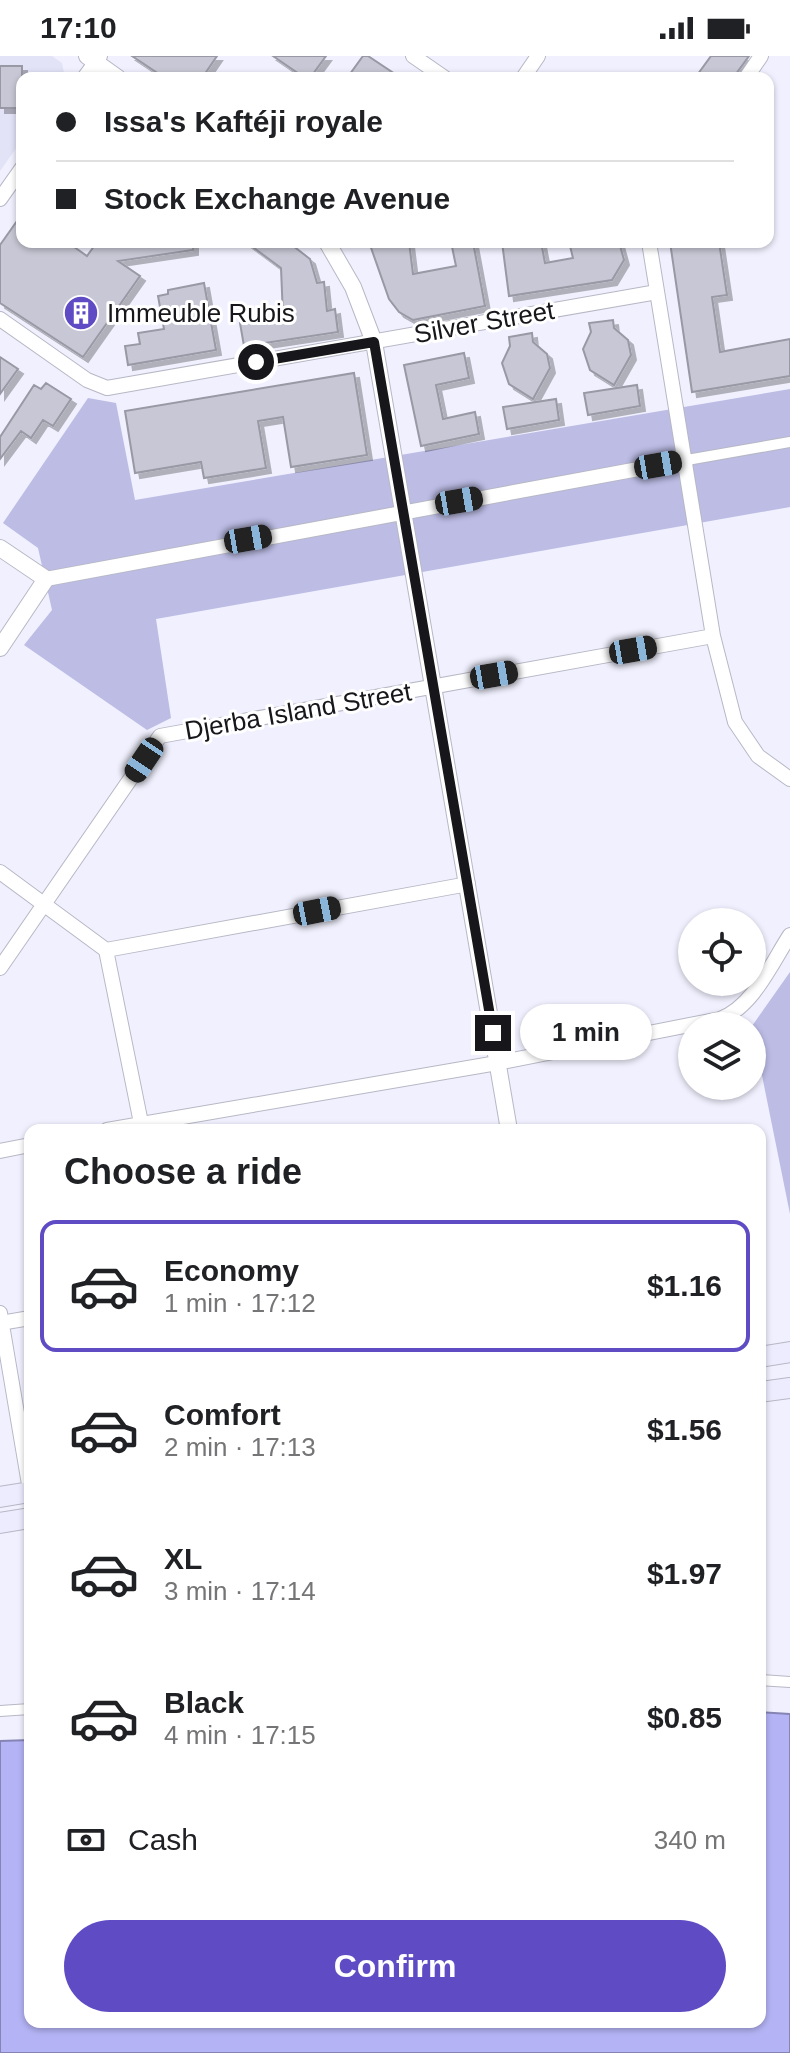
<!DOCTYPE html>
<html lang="en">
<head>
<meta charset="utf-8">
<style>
	:root { --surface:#fff; --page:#f2f2f2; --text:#202124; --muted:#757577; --line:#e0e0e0; --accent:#5f4cc4 }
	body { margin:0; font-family:Helvetica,sans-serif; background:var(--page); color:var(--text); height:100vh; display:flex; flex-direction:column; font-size:30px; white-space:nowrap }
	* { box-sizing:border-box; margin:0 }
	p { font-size:26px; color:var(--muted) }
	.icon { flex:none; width:44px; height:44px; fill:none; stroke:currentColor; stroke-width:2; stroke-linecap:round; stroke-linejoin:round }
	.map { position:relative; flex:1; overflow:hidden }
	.details { position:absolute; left:24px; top:1068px; width:742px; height:904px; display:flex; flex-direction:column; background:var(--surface); border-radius:16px; box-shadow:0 2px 6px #0004 }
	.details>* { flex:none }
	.top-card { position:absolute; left:16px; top:16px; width:758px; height:176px; border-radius:16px; box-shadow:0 2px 6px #0004; display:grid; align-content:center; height:176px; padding:0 40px; background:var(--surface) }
	.fabs { position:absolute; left:678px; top:852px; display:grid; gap:16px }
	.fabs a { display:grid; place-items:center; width:88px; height:88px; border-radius:50%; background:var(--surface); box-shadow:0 2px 6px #0004; font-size:40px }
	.end { position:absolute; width:36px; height:36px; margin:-18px; border:10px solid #16161b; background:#fff; box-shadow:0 0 0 4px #fff }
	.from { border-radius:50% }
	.bubble { position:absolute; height:56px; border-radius:28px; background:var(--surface); box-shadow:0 2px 6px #0004; font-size:26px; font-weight:700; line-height:56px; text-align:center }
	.car { position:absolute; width:24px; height:48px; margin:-24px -12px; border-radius:10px; box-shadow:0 0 6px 2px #0007; background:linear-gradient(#222 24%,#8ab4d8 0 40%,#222 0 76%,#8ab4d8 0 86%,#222 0) }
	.top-card b { display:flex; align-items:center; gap:28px; height:76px; font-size:30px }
	.top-card b+b { border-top:2px solid var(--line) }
	.top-card i { width:20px; height:20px; background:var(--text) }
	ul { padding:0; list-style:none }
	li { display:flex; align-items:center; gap:24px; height:132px; margin:0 16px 12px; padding:0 24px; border:4px solid transparent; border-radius:16px }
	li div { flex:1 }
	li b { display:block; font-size:30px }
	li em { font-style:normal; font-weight:700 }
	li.active { border-color:var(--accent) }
	li>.icon { width:72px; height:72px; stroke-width:1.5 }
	h2 { padding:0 40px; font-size:36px; line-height:96px }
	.pay { display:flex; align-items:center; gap:20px; height:88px; padding:0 40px; font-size:30px }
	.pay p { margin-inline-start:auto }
	.action { display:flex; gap:16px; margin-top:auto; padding:16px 40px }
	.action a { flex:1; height:92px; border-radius:48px; background:var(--accent); color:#fff; font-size:32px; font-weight:700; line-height:92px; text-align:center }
	.status { display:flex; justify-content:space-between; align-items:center; height:56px; padding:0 40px; background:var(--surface); direction:ltr }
	.status svg { height:22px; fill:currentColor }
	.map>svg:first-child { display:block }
	.built { fill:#e3e3f8 }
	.green { fill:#bcbce5 }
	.water { fill:#b4b3f5; stroke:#8584b4; stroke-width:2 }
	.building { fill:#c7c7d5; stroke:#9999a5; stroke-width:2; filter:url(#shadow) }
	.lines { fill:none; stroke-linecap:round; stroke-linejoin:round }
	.pedestrian-casing { stroke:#b7b8c5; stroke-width:12 }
	.minor-casing { stroke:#b7b8c5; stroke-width:16 }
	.tertiary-casing { stroke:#b7b8c5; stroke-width:18 }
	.secondary-casing { stroke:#b7b8c5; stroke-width:22 }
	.pedestrian { stroke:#fff; stroke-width:10 }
	.minor { stroke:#fff; stroke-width:14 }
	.tertiary { stroke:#fff; stroke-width:16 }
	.secondary { stroke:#edecfe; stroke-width:20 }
	.route { stroke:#16161b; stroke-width:10 }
	.labels { text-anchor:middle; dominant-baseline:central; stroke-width:6; stroke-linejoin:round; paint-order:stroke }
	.poi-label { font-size:26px; fill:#16161b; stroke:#fff; text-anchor:start }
	.street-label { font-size:26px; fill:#16161b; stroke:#fff }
</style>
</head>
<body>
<div class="status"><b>17:10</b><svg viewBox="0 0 49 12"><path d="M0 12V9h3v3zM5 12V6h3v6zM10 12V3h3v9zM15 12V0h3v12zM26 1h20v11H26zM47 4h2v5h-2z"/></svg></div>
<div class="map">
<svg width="790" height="1997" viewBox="0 0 790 1997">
	<defs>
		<filter id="shadow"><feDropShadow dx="5" dy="5" stdDeviation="0" flood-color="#0004"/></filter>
	</defs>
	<rect width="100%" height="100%" fill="#f0f0fe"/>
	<path class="built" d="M0 0H52L62 7 65 22H22V84L0 115Z"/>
	<path class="green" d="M790 333V451L156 563 171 662 147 674 24 589 52 554 38 492 3 467 88 342 116 347 135 444Z
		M790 916V1158L752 970Z"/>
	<path class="water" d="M760 1656 790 1658V1997H0V1685L30 1684V1966H760Z"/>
	<path class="building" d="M132 0H217L202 22H165Z
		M273 0H326L310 22H305Z
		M363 0H368L401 22H347Z
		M711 0H749L733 22H695Z
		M0 10H22V52H0Z
		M22 158V186H67L87 200 97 186H193V194L118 205 140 220 83 301 0 247V189Z
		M246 186H288L310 203 317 227 324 226 327 255 335 253 338 276 244 290 240 267 283 261 281 212Z
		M369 186H409L413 218 456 210 451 186H473L485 250 413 264 399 256 389 243Z
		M502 186H541L545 207 573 202 569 186H619L624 204 612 224 509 240Z
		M670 186H719L727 239 712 241 720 296 790 283V320L692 336Z
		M204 227 216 294 128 309 125 290 140 288 138 277 164 273 158 240 168 238V234Z
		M613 264 614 272 628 284 631 299 614 329 590 314 583 293 591 276 589 267Z
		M532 277 533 286 547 298 550 312 533 343 509 328 502 307 510 290 509 281Z
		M464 297 469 322 436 329 443 363 475 356 479 378 421 390 404 309Z
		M0 301 18 313 0 338Z
		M354 317 367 399 291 411 283 361 258 365 266 412 204 422 201 406 135 417 125 355Z
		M46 327 71 343 53 370 43 364 31 382 21 375 0 403V381L34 329 41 333Z
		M637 329 640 350 588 359 584 337Z
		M556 343 559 364 507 373 503 351Z"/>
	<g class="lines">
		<g class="pedestrian-casing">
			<path id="pedestrian" d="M687 404 790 386
				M760 1624 790 1626
				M0 1655 30 1653"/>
		</g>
		<g class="minor-casing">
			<path id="minor" d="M413 0 445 22
				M84 22 100 0
				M523 22 538 0
				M746 22 761 0
				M0 143 22 112
				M649 186 713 580 735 666 758 700 790 723
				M0 263 87 324 107 332 657 236
				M46 523 687 404
				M0 816 106 894 141 1067
				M106 894 468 828
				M0 912 160 680 713 580
				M107 1074 497 1007 720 963C753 951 771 908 790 879
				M0 1095 30 1089
				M0 1257 30 1434
				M0 1267 30 1262"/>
		</g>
		<g class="tertiary-casing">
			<path id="tertiary" d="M87 0 118 22
				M327 186 353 231 374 286 509 1074
				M0 492 46 523 0 592"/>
		</g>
		<g class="secondary-casing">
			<path id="secondary" d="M760 1301 790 1296
				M760 1336 790 1332
				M0 1441 30 1436
				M0 1467 30 1462"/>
		</g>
		<use href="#pedestrian" class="pedestrian"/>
		<use href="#minor" class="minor"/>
		<use href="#tertiary" class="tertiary"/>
		<use href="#secondary" class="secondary"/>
	</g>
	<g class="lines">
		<path class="route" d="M256 306 374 286 493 977"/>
	</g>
	<defs>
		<g id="building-disc" transform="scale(1.8)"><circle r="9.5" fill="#5f4cc4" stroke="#fff"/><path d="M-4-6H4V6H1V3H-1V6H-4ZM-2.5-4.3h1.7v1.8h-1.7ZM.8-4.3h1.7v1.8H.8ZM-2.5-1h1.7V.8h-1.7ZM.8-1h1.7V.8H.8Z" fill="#fff"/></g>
	</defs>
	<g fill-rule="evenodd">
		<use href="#building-disc" x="81" y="257"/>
	</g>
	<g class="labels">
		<g class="poi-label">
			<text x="107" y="257">Immeuble Rubis</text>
		</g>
		<g class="street-label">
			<text transform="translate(484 266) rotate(-10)">Silver Street</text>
			<text transform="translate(298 655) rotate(-10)">Djerba Island Street</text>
		</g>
	</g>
</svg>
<div class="fabs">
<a><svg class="icon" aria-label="locate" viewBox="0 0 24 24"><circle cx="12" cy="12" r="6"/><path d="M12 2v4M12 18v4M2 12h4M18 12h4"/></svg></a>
<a><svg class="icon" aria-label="layers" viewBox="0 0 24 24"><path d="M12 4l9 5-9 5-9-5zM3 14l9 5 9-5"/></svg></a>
</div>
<i class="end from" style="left:256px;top:306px"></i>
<i class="end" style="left:493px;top:977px"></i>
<div class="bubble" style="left:520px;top:948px;width:132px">1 min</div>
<i class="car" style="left:658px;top:409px;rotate:80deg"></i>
<i class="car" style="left:459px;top:445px;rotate:80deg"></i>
<i class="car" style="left:248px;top:483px;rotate:80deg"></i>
<i class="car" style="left:633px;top:594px;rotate:80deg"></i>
<i class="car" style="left:494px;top:619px;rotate:80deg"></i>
<i class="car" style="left:144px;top:704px;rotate:214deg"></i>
<i class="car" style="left:317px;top:855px;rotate:79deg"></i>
<div class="top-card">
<b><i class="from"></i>Issa's Kaftéji royale</b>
<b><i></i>Stock Exchange Avenue</b>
</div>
<section class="details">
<h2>Choose a ride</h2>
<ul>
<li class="active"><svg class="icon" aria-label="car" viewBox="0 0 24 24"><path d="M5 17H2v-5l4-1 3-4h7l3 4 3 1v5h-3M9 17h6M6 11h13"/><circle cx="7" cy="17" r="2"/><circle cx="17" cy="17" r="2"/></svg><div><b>Economy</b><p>1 min · 17:12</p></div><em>$1.16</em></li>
<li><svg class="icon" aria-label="car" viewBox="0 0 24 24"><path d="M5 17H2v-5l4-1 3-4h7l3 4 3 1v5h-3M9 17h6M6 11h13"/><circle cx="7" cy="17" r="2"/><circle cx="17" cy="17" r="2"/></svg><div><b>Comfort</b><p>2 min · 17:13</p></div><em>$1.56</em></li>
<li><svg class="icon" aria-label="car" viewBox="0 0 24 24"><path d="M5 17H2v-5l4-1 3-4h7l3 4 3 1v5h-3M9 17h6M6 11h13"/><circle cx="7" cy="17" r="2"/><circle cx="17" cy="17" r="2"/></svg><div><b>XL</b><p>3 min · 17:14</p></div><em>$1.97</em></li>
<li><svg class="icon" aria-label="car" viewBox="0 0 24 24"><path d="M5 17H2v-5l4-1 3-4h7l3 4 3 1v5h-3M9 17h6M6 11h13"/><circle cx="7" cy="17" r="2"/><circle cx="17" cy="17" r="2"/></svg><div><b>Black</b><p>4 min · 17:15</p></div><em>$0.85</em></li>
</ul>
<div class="pay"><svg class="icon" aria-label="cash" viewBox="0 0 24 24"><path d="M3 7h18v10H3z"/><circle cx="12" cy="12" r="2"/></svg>Cash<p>340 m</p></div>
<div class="action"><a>Confirm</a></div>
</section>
</div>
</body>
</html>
